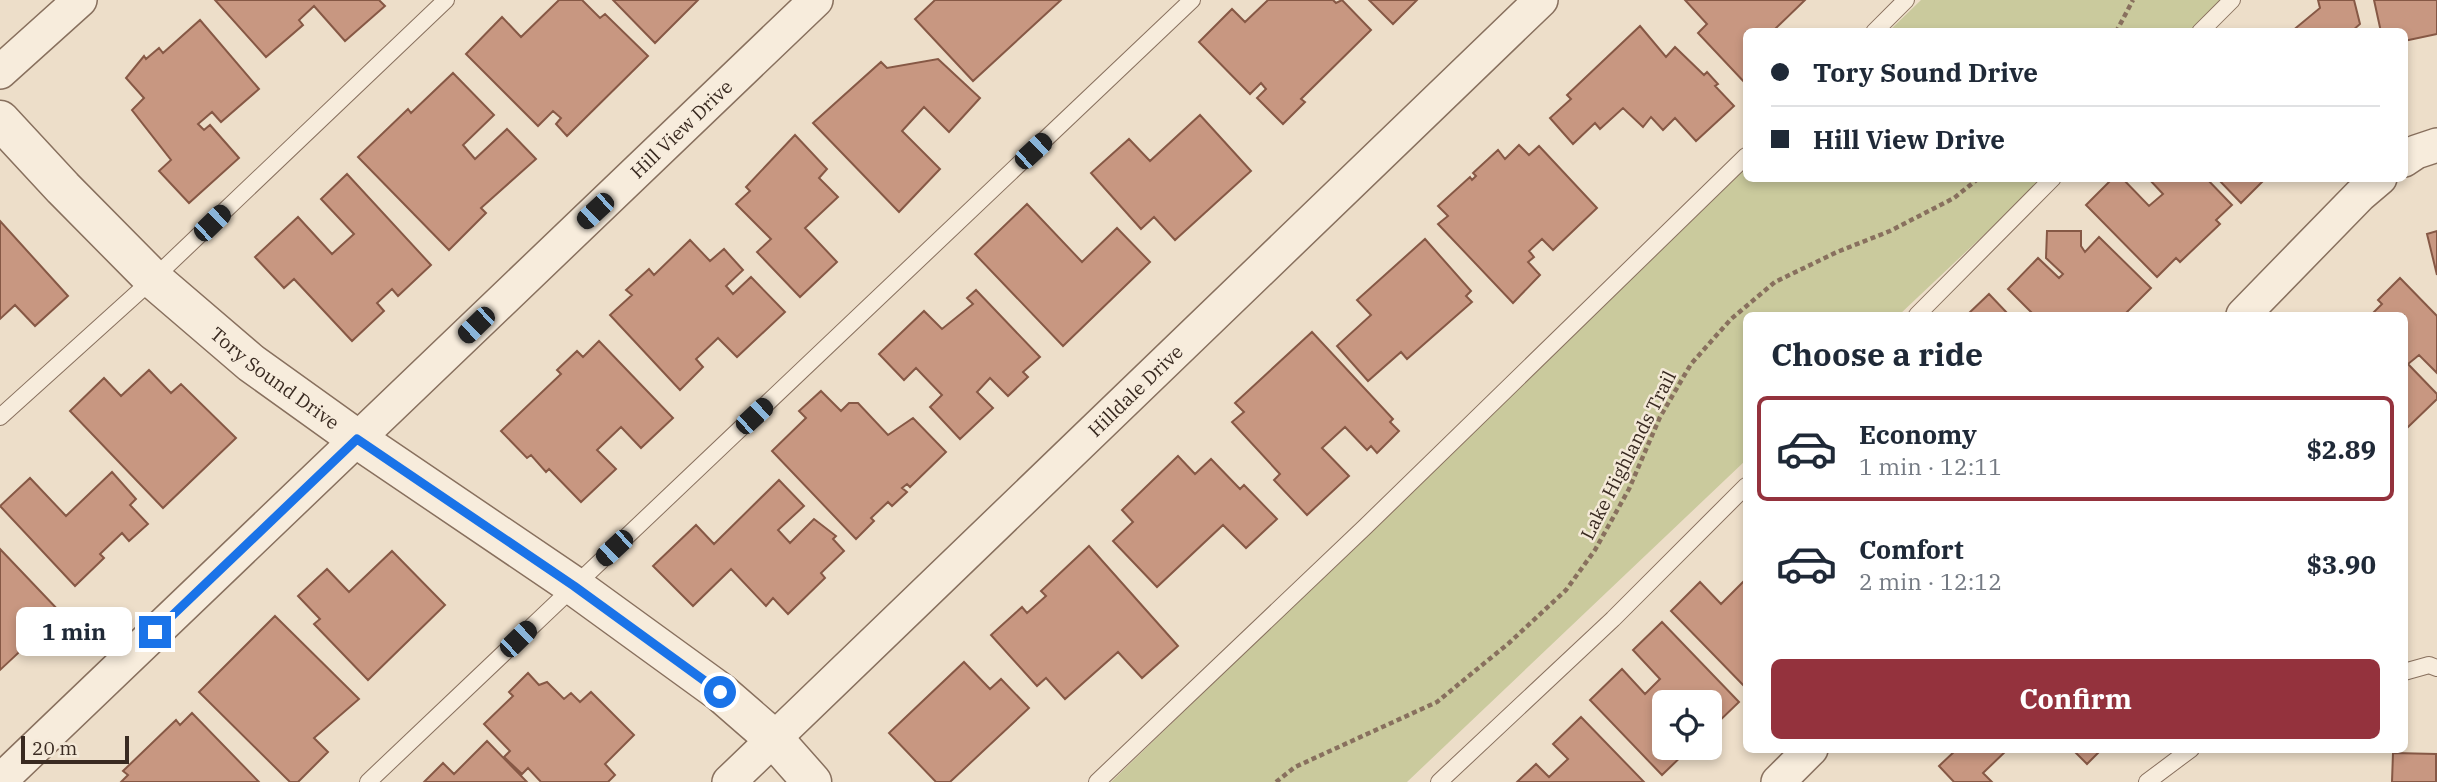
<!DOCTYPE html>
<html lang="en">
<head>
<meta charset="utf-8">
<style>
	:root { --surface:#fff; --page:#f6f6f7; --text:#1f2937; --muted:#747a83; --line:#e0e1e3; --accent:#94323d }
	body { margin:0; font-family:"IBM Plex Serif",serif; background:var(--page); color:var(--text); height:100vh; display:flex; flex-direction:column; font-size:26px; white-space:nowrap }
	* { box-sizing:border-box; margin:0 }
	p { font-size:23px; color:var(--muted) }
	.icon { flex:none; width:38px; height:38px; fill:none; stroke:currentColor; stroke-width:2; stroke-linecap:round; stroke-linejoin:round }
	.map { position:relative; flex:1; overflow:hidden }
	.sheet { position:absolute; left:1743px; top:312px; width:665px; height:441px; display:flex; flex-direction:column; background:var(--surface); border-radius:10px; box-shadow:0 4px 10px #0003 }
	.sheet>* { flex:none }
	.hud { position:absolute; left:1743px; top:28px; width:665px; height:154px; border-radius:10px; box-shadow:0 4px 10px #0003; display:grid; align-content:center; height:154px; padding:0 28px; background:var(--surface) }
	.buttons { position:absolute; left:1652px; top:690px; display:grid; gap:14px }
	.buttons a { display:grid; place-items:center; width:70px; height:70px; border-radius:10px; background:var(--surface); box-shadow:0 4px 10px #0003; font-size:35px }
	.scale { position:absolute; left:21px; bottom:18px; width:108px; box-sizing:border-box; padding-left:7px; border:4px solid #392a21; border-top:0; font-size:19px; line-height:24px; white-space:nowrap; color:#392a21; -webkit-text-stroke:5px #f4e9d8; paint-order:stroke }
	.end { position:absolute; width:32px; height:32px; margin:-16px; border:9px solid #1a73e8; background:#fff; box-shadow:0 0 0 4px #fff }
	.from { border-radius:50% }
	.bubble { position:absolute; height:49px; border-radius:10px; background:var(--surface); box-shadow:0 4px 10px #0003; font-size:23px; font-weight:800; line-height:49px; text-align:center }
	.car { position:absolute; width:21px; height:42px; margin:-21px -10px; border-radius:9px; box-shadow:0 0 5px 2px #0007; background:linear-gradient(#222 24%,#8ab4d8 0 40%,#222 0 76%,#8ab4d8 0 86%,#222 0) }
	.hud b { display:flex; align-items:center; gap:24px; height:66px; font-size:26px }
	.hud b+b { border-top:2px solid var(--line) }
	.hud i { width:18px; height:18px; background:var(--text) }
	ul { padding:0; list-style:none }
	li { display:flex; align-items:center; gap:21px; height:105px; margin:0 14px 10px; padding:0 14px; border:4px solid transparent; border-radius:10px }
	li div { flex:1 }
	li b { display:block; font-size:26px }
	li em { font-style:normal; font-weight:800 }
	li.selected { border-color:var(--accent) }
	li>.icon { width:63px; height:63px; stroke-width:1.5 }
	h2 { padding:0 28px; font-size:32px; line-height:84px }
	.action { display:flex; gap:14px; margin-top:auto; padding:14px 28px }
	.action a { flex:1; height:80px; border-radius:10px; background:var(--accent); color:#fff; font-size:28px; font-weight:800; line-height:80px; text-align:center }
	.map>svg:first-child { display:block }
	.green { fill:#caca9d }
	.building { fill:#c89781; stroke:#865845; stroke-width:2 }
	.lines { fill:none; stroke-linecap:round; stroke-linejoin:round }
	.service-casing { stroke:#88705e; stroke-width:18 }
	.minor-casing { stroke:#88705e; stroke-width:36 }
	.tertiary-casing { stroke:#88705e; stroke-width:41 }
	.path { stroke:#88705e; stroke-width:4.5; stroke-dasharray:5 3.5; stroke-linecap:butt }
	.service { stroke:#f7ecdc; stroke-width:16 }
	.minor { stroke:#f7ecdc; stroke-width:33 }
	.tertiary { stroke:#f7ecdc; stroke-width:38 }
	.route { stroke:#1a73e8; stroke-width:9 }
	.labels { text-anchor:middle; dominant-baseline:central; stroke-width:5; stroke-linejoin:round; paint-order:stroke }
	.street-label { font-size:19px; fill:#392a21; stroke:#f4e9d8 }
</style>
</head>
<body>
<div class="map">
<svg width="2437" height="782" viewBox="0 0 2437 782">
	<rect width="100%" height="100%" fill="#eddec9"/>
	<path class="green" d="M1921 0H2232L2198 31 1888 32Z
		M1746 168V178L2043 179 1899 315H1746V460L1407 782H1111Z"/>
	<path class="building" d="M215 0H379L385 6 345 41 314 6 299 20 303 25 266 57Z
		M559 0H582L600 18 605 14 648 56 567 136 556 124 561 118 553 111 538 126 466 54 502 17 521 37Z
		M613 0H698L655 43Z
		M935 0H1061L973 81 915 19Z
		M1268 0H1333L1336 3 1342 0 1371 30 1301 99 1305 102 1283 124 1257 98 1266 89 1261 83 1250 94 1199 42 1232 9 1245 22Z
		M1369 0H1417L1393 24Z
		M1685 0H1805L1775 29 1778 32H1746V84L1698 33 1707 24Z
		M2318 0H2354L2360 24 2351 32H2291L2320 8Z
		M2374 0H2437V34L2404 41V32H2381Z
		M200 20 259 89 221 122 212 112 198 124 204 130 210 125 239 158 189 203 159 171 171 160 132 110 144 98 126 78 144 56 146 59 159 48 163 53Z
		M1640 26 1666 57 1675 47 1704 75 1707 72 1718 84 1715 86 1734 106 1696 141 1675 118 1663 130 1651 117 1643 127 1623 108 1600 129 1595 123 1573 144 1550 118 1571 99 1567 95Z
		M938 59 980 98 949 132 924 107 902 131 940 169 899 212 813 123 881 62 887 68Z
		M453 73 494 115 463 145 475 159 507 129 536 159 481 208 486 213 449 250 358 157 408 109 411 113Z
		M1200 115 1251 171 1175 240 1154 217 1141 229 1091 173 1129 139 1150 161Z
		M795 135 827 169 819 178 838 197 805 228 837 262 800 297 757 252 771 239 736 204 750 191 746 187Z
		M1519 145 1529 155 1539 146 1597 208 1553 250 1542 239 1529 251 1534 257 1528 262 1540 275 1513 303 1438 224 1448 216 1438 206 1470 177 1472 180 1476 176 1473 173 1498 150 1505 159Z
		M347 174 431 265 398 296 392 289 377 303 384 311 352 341 294 279 284 288 255 257 298 217 332 254 354 234 321 199Z
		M2113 178H2122L2149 206 2163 194 2148 178H2206L2232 205 2216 220 2220 224 2180 262 2176 258 2157 277 2086 205Z
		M2217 178H2266L2241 203Z
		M1027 204 1082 262 1117 228 1150 262 1063 346 975 254Z
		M0 221 68 296 35 326 15 305 0 319Z
		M2047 231H2081V246L2085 252 2099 237 2151 288 2124 315H2034L2008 289 2038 258 2059 278 2063 274 2046 258Z
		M2437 231V275L2427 234Z
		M1425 239 1471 291 1466 296 1472 302 1407 359 1401 352 1368 381 1337 346 1371 315 1357 300Z
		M690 240 710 261 724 249 743 270 726 286 733 294 751 277 785 312 737 357 718 338 696 359 703 367 680 390 610 315 632 295 626 290 649 269 654 275Z
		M2400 278 2437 316V373L2419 355 2408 364 2437 394V399L2404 431V315H2371L2382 304 2378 300Z
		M976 290 1040 357 1023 372 1028 377 1008 396 990 378 977 392 993 408 960 439 930 407 942 395 916 368 904 380 879 354 924 311 942 329 973 304 967 298Z
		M1989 294 2009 315H1967Z
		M1312 332 1393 419 1390 422 1399 431 1377 453 1371 446 1367 450 1345 427 1322 448 1349 476 1307 515 1274 480 1280 474 1232 422 1244 412 1235 403Z
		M599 341 673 418 641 448 621 427 597 450 616 469 581 502 549 469 546 472 531 455 527 458 501 431 561 374 557 370 577 351 583 357Z
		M149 370 171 393 181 384 236 438 163 508 70 411 104 378 121 396Z
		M821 391 841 411 849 403H858L888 435 913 418 946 452 910 487 907 484 902 488 907 492 892 506 888 502 871 518 874 521 856 539 772 451 806 418 799 411Z
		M1178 456 1195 474 1211 459 1240 489 1244 485 1277 519 1246 548 1223 525 1157 587 1113 541 1133 522 1122 510Z
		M112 472 136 499 130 505 148 524 129 541 122 533 100 554 104 558 75 586 0 506 30 478 66 516Z
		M779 480 804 506 778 530 790 543 814 519 836 536 833 539 844 551 821 573 825 578 788 614 773 598 766 606 731 569 693 606 653 566 696 525 714 544Z
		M1089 546 1178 646 1142 678 1118 652 1065 699 1046 678 1037 686 991 635 1022 607 1027 613 1046 596 1041 591Z
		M0 549 61 613 0 670Z
		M392 551 445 605 368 680 314 624 320 619 298 596 327 569 349 592Z
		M1746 579V688L1671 611 1700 582 1721 604Z
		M275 616 359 699 314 738 328 752 298 782H290L199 692Z
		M1662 622 1739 702 1710 730V702H1664V747H1691L1662 775 1590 700 1622 669 1645 694 1660 679 1633 650Z
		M964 662 990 689 1001 679 1029 708 950 782H936L889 733Z
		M528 673 539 685 547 682 564 699 571 693 580 702 591 692 634 735 605 764 615 775 608 782H541L528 768 522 774 504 757 510 751 484 724 513 696 509 692Z
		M192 713 259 782H121L128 775 123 771 176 720 180 725Z
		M1581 717 1644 782H1517L1536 764 1549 777 1568 759 1553 744Z
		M487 741 527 782H424L443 763 454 774Z
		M1957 749H2008L1983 773 1992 782H1954L1939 766Z
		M2072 749H2102L2087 764Z
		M2393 753 2436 754V782H2392Z"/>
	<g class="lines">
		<g class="service-casing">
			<path id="service" d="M1874 32 1906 0
				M2200 32 2232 0
				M1917 315 2053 178
				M0 417 153 279 446 0
				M2404 672 2429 665 2437 668
				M368 782 1192 0
				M1097 782 1366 526 1746 156
				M1439 782 1613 619 1746 486
				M2147 782 2191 749"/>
		</g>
		<g class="minor-casing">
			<g id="minor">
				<path d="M0 72 80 0"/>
				<path d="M2404 160 2416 152 2437 145"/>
				<path d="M2243 315 2360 195 2380 178"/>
				<path id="s1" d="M0 781 816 0"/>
				<path id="s2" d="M729 782 1541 0"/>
				<path d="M1778 782 1811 749"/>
			</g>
		</g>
		<g class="tertiary-casing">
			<g id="tertiary">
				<path id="s3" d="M0 120 63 188 153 279 251 363 357 439 574 586 720 692 774 739 812 782"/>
			</g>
		</g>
		<path class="path" d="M2116 32 2133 0
			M1276 782 1295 767 1437 702 1509 643 1566 590 1595 550 1629 489 1660 417 1691 364 1731 319 1775 282 1837 252 1890 231 1954 198 1979 178"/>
		<use href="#service" class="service"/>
		<use href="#minor" class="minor"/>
		<use href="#tertiary" class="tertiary"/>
	</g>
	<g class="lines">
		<path class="route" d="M155 632 357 439 574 586 720 692"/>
	</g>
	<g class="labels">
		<g class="street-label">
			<text stroke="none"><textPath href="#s1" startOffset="943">Hill View Drive</textPath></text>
			<text stroke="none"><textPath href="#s3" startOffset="378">Tory Sound Drive</textPath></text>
			<text stroke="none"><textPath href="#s2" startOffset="564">Hilldale Drive</textPath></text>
			<text transform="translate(1628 455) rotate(-63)">Lake Highlands Trail</text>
		</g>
	</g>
</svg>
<div class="buttons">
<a><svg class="icon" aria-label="locate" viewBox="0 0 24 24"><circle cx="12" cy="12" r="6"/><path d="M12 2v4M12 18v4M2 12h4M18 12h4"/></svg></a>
</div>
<div class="scale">20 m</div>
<i class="end from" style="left:720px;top:692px"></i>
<i class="end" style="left:155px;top:632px"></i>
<div class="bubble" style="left:16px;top:607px;width:116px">1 min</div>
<i class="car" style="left:1033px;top:151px;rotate:47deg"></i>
<i class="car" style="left:595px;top:211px;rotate:227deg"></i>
<i class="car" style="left:212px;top:223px;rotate:46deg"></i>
<i class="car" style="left:476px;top:325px;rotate:226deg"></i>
<i class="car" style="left:754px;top:416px;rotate:47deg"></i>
<i class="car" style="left:614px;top:548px;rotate:227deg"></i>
<i class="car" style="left:518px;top:639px;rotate:46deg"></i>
<div class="hud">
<b><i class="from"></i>Tory Sound Drive</b>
<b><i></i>Hill View Drive</b>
</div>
<section class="sheet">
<h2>Choose a ride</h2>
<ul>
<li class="selected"><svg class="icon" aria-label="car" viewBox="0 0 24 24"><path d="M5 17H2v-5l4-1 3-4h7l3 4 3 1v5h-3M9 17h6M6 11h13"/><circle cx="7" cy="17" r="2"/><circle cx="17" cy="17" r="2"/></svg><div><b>Economy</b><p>1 min · 12:11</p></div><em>$2.89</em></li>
<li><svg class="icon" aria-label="car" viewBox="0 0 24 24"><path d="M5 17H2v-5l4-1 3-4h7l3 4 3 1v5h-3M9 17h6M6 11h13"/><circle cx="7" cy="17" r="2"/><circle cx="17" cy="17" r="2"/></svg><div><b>Comfort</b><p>2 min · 12:12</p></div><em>$3.90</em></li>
</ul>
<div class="action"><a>Confirm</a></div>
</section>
</div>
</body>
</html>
